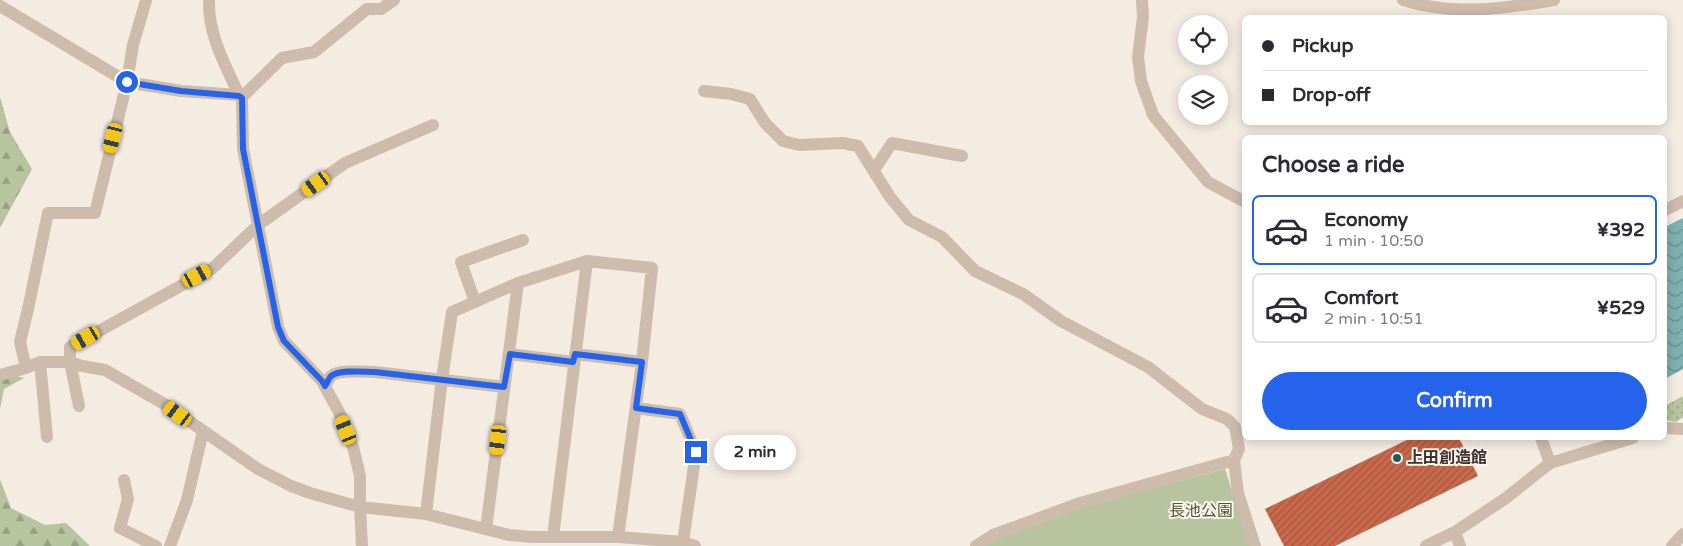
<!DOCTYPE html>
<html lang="en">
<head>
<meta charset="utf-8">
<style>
	:root { --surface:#fff; --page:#f2f2f3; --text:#2b2b33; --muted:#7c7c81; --line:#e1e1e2; --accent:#2563eb }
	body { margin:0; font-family:"Varela Round","Noto Sans JP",sans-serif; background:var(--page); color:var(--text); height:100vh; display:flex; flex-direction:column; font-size:19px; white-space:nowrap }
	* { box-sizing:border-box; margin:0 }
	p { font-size:16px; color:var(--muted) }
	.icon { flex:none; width:28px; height:28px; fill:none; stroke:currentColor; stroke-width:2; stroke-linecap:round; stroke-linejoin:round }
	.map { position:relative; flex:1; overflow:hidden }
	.side { position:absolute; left:1242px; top:135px; width:425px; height:305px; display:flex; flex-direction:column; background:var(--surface); border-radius:8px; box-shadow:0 2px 12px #0003 }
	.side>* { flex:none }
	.hud { position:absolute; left:1242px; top:15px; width:425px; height:110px; border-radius:8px; box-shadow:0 2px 12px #0003; display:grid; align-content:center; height:110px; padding:0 20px; background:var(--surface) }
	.tools { position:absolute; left:1178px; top:15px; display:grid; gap:10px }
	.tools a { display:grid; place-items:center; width:50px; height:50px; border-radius:50%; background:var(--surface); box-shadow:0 2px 12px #0003; font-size:25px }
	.end { position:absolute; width:22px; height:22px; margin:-11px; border:6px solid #2563eb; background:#fff; box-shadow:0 0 0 2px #fff }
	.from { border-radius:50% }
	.bubble { position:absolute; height:35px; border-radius:18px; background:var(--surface); box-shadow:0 2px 12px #0003; font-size:16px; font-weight:800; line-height:35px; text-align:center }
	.car { position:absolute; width:15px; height:30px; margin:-15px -8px; border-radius:6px; box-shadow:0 0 4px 1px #0007; background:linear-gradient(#f5c518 24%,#345 0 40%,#f5c518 0 76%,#345 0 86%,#f5c518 0) }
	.hud b { display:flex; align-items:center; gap:18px; height:48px; font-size:19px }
	.hud b+b { border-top:1px solid var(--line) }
	.hud i { width:12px; height:12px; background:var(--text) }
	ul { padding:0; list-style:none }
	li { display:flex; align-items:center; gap:15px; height:70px; margin:0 10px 8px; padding:0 10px; border:2px solid var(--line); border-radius:8px }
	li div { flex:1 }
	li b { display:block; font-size:19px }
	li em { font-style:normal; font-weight:800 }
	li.current { border-color:var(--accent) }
	li>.icon { width:45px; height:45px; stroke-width:1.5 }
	h2 { padding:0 20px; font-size:22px; line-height:60px }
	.action { display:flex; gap:10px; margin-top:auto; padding:10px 20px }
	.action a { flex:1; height:58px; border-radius:30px; background:var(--accent); color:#fff; font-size:20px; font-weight:800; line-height:58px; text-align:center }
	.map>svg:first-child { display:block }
	.grass { fill:url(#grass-dots) }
	.forest { fill:url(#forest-firs) }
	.park { fill:#b8c4a0 }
	.water { fill:url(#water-waves) }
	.building { fill:url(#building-hatch) }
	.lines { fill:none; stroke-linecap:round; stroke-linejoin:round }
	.minor { stroke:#cdbbac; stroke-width:12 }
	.route { stroke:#2563eb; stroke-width:6 }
	.poi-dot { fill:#1f5a5e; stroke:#fbf5ee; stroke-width:2 }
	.labels { text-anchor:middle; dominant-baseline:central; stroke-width:4; stroke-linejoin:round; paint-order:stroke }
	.poi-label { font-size:16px; font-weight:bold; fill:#3b302b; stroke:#fbf5ee; text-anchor:start }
	.park-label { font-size:16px; fill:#4a5a2e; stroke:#fbf5ee }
</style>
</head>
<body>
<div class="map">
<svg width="1683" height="546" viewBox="0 0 1683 546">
	<defs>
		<pattern id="grass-dots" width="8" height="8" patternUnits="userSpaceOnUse" patternTransform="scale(1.25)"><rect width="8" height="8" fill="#b8c4a0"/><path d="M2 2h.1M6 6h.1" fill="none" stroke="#97a083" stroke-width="1.8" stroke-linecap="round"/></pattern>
		<pattern id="forest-firs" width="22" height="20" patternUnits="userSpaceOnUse" patternTransform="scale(1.25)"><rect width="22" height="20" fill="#b8c4a0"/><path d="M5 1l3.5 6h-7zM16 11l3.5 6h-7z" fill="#97a083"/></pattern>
		<pattern id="water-waves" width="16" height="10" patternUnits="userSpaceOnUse" patternTransform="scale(1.25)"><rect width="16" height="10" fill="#7fb0b2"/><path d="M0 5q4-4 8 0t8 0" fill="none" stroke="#699091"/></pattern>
		<pattern id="building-hatch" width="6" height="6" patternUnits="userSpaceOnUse" patternTransform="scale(1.25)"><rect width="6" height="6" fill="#c8694b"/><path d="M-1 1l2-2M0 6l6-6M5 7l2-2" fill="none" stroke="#a4573f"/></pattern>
	</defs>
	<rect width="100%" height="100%" fill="#f4ebe1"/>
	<path class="grass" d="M1683 396V417L1676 422 1665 420V406Z"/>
	<path class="forest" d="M0 97 10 132 32 169 0 228Z
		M0 371 24 378 4 389 0 409Z
		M0 479 11 508 45 525 66 523 90 546H0Z"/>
	<path class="park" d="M1225 469 1250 546H983L995 538 1074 509Z"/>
	<path class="water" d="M1683 218V369L1665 379V227Z"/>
	<path class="building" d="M1411 438H1459L1478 476 1335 546H1284L1265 509Z"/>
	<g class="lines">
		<path class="minor" d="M209 0C208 35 225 64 239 95L242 97
			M1142 0 1143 17 1138 57 1141 81 1153 115 1208 182 1245 202
			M1403 0C1453 16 1503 9 1554 0
			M0 6 127 82 181 91 239 95
			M704 91 731 94 750 99 765 123 783 141 799 145 843 143 858 146 890 197 909 220 942 237 975 271 1023 294 1061 321 1148 367 1202 409 1227 419 1235 427 1239 449 1234 460 1238 493 1255 546
			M874 170 892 143 962 156
			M1665 210 1683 201
			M475 302 461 262 523 240
			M510 354 573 362
			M575 354 642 362
			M40 362 47 437
			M26 368 20 342 28 309 48 213H95L127 82 133 45 146 0
			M0 375 26 368 40 362H70L82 366 105 370 166 405 258 469 291 486 310 493 360 507 426 514 509 535 532 537H618L683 542 695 546
			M325 386C327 383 329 378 331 376 339 369 365 372 375 372L504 387
			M79 406 70 362V347L213 268 258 225 345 163 433 125
			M636 408 680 414 696 452 683 542
			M1665 428 1683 429
			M1541 438 1550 463
			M124 480 128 499 120 528 156 546
			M426 514 442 379 452 312 518 283 587 261 652 268 642 362 618 537
			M486 529 518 283
			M1455 532 1460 546
			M553 537 587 261
			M170 546 187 500 203 431
			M362 546 360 507V476L353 447 339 412 322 381 284 341 278 327 243 149 242 97 282 58 314 52 367 9H381L394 0
			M976 546 993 535 1080 503 1234 460
			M1426 546 1455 532 1506 498 1550 463 1633 438
			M1672 546 1683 534"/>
	</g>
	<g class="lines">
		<path class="route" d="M127 82 181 91 239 96 242 98 243 149 278 327 284 341 322 381 325 386C327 383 329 378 331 376 339 369 365 372 375 372L504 387 510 354 573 362 575 354 642 362 636 408 680 414 696 452"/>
	</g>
	<circle class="poi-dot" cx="1397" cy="458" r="5"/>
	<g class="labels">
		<g class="poi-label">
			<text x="1407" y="458">上田創造館</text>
		</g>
		<g class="park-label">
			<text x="1201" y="511">長池公園</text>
		</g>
	</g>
</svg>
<div class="tools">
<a><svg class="icon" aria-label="locate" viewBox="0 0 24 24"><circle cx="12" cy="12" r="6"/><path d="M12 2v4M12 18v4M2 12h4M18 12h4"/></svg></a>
<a><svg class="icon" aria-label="layers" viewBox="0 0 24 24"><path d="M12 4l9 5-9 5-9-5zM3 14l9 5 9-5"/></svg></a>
</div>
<i class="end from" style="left:127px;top:82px"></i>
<i class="end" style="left:696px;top:452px"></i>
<div class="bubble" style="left:714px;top:435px;width:82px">2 min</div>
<i class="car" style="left:113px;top:138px;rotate:194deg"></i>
<i class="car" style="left:316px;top:184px;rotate:235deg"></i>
<i class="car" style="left:197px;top:276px;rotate:62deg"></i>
<i class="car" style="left:86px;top:338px;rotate:240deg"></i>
<i class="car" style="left:178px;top:414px;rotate:306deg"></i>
<i class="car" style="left:346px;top:430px;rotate:338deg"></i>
<i class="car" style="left:498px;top:440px;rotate:187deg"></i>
<div class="hud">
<b><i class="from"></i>Pickup</b>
<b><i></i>Drop-off</b>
</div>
<section class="side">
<h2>Choose a ride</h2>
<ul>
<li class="current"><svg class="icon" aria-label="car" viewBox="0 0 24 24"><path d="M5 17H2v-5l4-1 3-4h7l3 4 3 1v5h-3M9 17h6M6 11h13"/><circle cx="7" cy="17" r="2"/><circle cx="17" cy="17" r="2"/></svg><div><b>Economy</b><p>1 min · 10:50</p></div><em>¥392</em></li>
<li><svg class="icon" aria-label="car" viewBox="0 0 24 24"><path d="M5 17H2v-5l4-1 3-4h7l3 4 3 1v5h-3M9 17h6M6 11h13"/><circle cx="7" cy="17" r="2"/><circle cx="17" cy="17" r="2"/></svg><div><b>Comfort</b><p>2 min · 10:51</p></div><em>¥529</em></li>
</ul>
<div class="action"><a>Confirm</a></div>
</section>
</div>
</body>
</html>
